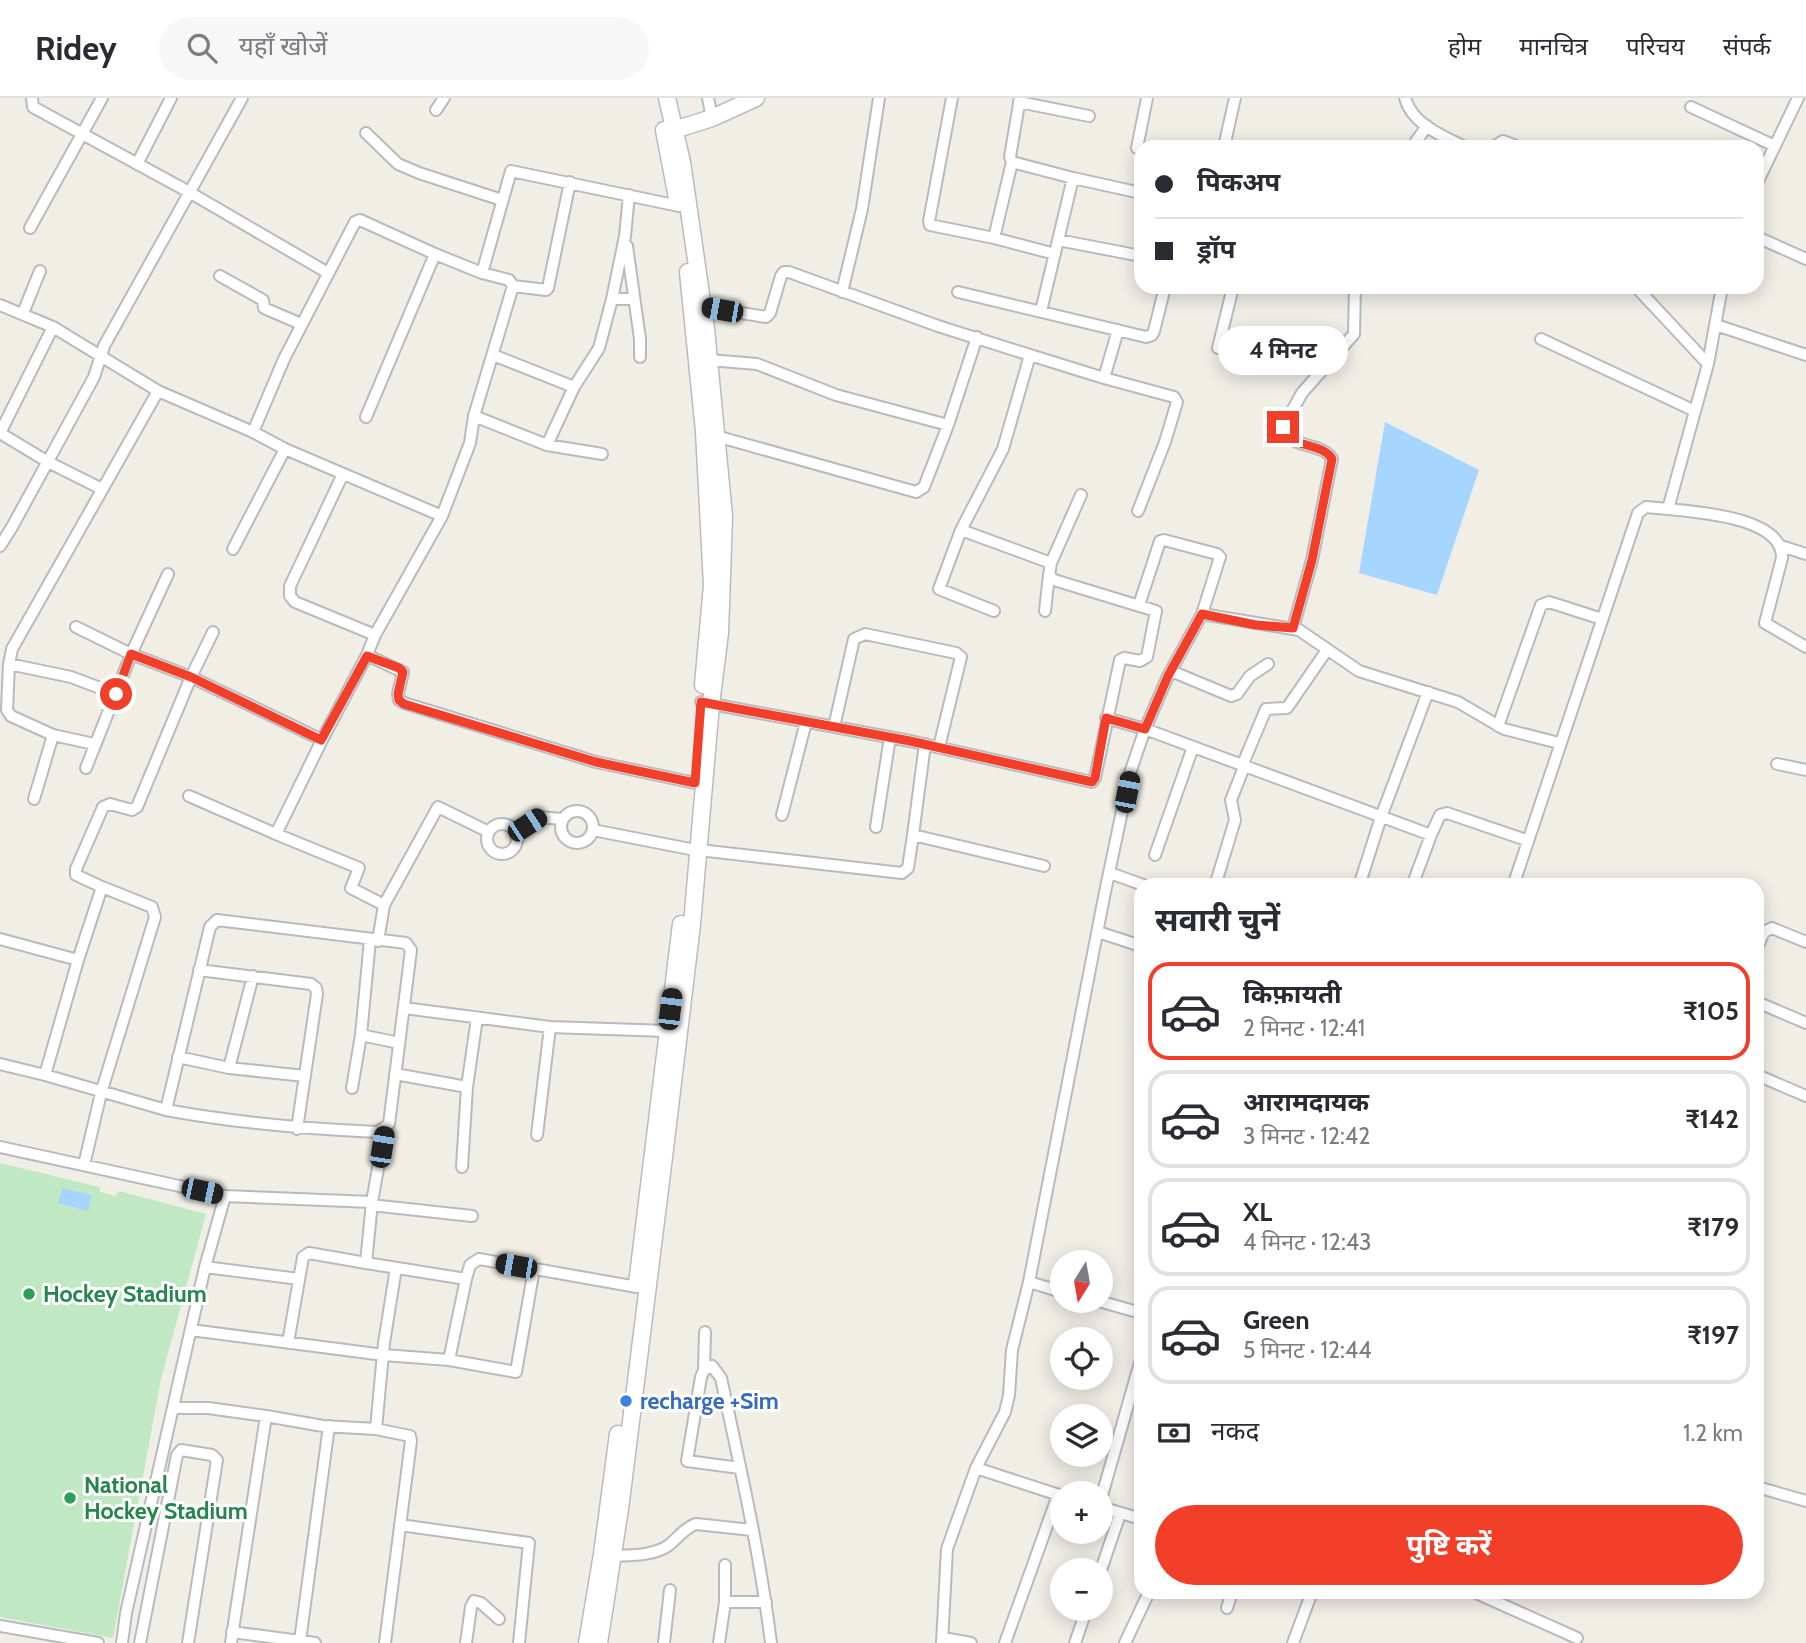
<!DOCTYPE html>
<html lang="hi">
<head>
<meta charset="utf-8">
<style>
	:root { --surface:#fff; --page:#f7f7f7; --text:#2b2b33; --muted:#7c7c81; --line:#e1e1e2; --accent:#f23f29 }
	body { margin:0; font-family:Cabin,"Noto Sans Devanagari",sans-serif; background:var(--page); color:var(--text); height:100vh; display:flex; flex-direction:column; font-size:26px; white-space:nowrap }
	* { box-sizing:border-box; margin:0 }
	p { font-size:23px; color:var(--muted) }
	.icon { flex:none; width:38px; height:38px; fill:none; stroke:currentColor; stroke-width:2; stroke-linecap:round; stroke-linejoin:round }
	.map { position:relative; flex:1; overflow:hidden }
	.panel { position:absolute; left:1134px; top:780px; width:630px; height:721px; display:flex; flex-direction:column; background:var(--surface); border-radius:21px; box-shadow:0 4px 18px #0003 }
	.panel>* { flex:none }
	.guide { position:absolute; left:1134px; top:42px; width:630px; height:154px; border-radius:21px; box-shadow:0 4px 18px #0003; display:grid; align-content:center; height:154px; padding:0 21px; background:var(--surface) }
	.needle { width:46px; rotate:191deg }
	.buttons { position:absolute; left:1050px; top:1152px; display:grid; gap:14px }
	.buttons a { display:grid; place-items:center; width:63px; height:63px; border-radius:50%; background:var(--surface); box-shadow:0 4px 18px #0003; font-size:35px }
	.end { position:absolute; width:32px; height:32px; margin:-16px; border:9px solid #f23f29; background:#fff; box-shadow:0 0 0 4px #fff }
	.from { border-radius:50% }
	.bubble { position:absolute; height:49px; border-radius:24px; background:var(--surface); box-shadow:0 4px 18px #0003; font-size:23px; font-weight:700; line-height:49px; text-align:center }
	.car { position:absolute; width:21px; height:42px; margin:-21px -10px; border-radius:9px; box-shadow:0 0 5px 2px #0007; background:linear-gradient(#222 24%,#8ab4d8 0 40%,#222 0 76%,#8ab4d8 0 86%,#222 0) }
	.guide b { display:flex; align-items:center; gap:24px; height:66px; font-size:26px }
	.guide b+b { border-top:2px solid var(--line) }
	.guide i { width:18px; height:18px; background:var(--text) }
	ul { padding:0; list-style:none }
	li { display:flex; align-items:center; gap:21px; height:98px; margin:0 14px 10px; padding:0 7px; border:4px solid var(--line); border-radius:21px }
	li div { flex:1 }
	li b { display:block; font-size:26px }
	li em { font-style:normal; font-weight:700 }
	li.active { border-color:var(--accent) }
	li>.icon { width:63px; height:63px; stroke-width:1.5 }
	h2 { padding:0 21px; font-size:32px; line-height:84px }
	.pay { display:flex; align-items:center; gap:18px; height:77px; padding:0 21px; font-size:26px }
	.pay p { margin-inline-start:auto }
	.primary-button { display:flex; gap:14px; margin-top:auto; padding:14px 21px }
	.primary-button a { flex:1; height:80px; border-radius:42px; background:var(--accent); color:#fff; font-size:28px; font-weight:700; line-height:80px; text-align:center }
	header { display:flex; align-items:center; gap:42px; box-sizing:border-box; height:98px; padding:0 35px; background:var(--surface); border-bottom:2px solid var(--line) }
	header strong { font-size:33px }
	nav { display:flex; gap:38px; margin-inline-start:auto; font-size:24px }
	.search { width:490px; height:63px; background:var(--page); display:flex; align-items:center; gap:18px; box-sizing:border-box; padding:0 24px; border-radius:38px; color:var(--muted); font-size:26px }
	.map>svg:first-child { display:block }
	.green { fill:#c0e8c2 }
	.water { fill:#a6d6ff }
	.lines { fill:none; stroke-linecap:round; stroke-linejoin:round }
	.street-casing { stroke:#b7bbbf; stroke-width:14 }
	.secondary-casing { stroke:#b8bcc2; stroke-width:19 }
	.street { stroke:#fff; stroke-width:10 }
	.secondary { stroke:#fff; stroke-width:16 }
	.route { stroke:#f23f29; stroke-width:9 }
	.leisure-dot { fill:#2e9e5b; stroke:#fff; stroke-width:2.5 }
	.shop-dot { fill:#3f7fe0; stroke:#fff; stroke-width:2.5 }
	.labels { text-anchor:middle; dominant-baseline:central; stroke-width:6; stroke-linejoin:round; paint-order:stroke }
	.leisure-label { font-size:23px; font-weight:bold; fill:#27864d; stroke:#fff; text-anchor:start }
	.shop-label { font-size:23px; font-weight:bold; fill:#366cbe; stroke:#fff; text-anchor:start }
</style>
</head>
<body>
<header>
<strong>Ridey</strong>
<div class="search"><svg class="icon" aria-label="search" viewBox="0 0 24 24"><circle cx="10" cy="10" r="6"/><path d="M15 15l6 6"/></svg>यहाँ खोजें</div>
<nav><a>होम</a><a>मानचित्र</a><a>परिचय</a><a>संपर्क</a></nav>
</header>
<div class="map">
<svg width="1806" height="1545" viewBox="0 0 1806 1545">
	<rect width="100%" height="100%" fill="#f0eee5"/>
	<path class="green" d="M0 1065 99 1089 100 1094 115 1098 119 1093 206 1116 161 1281 113 1540 0 1519Z"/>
	<path class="water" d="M1385 324 1479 372 1437 497 1359 475Z
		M62 1090 92 1097 88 1113 58 1105Z"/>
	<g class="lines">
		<g class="street-casing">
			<path id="street" d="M32 0 33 9 189 94 328 175
				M708 0 712 20
				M952 0 929 123 930 127 994 140 1012 64
				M1020 0 1010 59 1012 64 1073 80
				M1405 0C1412 26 1442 38 1465 49
				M1019 4 1089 18
				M1691 9 1775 48
				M436 12 444 0
				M366 35 398 66 419 75 502 102
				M1224 49 1235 0
				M1412 49 1427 28
				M1493 49 1503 43 1519 49
				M1137 50 1147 0
				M137 66 171 0
				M1757 85 1798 0
				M629 97 625 138 612 201H634
				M30 130 102 0
				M1757 139 1806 161
				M994 140 1055 156
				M1058 142 1141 158
				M627 148 640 241V259
				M482 175 509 182 513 188 474 318 470 345 442 418 285 351 253 334 284 261 355 124 360 122 435 156 482 175 511 73 679 108
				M220 178 263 202 264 210 301 226
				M513 188 546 192 548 190 570 84
				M1636 189 1708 266 1668 411C1697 414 1783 419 1782 460L1765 525 1806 549
				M842 194 862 111 879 0
				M958 194 1146 239 1152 237 1154 233 1165 189
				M0 207 53 229 158 293 253 334
				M703 209 766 219 770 215 781 178 784 174H789L938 228 1030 257
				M1041 213 1073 80 1141 95
				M23 215 40 173
				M1716 227 1806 257
				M53 229 0 335 48 364 102 391
				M1541 241 1695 313
				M1218 250 1233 189
				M493 257 574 289
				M709 262 757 266 836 297 948 327
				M1708 266 1722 189
				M1104 280 1174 299 1177 304 1165 344 1138 413
				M474 318 547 347 602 356
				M366 319 435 156
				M716 338 916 394 924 389 948 327 977 239
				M547 347 574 289 599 250 612 201
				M343 376 290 488V498L295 504 375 537 442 418
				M961 432 939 491 994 513
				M0 448 12 429 94 279 104 248 242 0
				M1781 448 1806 456
				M233 451 285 351
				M1051 465 1081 397
				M1139 507 1160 443 1164 442 1217 456 1220 459 1202 516 1168 578 1145 631 1431 737 1440 717 1447 715 1526 742
				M1045 513 1049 477
				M1202 516 1299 532 1359 573 1458 604 1504 631 1559 645
				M76 529 131 556 191 579 213 534
				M1293 530 1312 462 1332 361C1322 343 1286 351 1283 329L1302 295 1354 236 1355 189
				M367 557 403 574 398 596 399 602 404 605 596 664 695 685
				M9 566 71 579 116 596
				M1171 573 1231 598 1237 596 1250 578 1268 566
				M701 604 910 643 1092 684 1095 680 1120 562 1124 560 1140 563 1147 559 1156 513 1054 482 1049 477 1051 465 961 432 1003 351 1030 257 1104 280 1118 232
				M1498 628 1541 507 1549 504 1602 521
				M834 629 854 541 865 536 956 555 961 559 939 649
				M94 646 53 637 11 618 7 612 9 566 12 551 158 293
				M925 646 913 737 1044 768
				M1777 666 1806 672
				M1242 668 1266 611 1287 610 1327 552
				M86 670 133 552 168 476
				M189 698 276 736 359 770 351 790 384 807
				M34 701 53 637
				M561 729a16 16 0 1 1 32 0a16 16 0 1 1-32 0Z
				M782 717 806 624
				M487 741a15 15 0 1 1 30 0a15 15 0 1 1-30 0Z
				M876 729 890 639
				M593 732 690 751 902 775 908 770 913 737
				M515 735 539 719 562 721
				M276 736 322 642
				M1155 757 1193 649
				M1110 775 1146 788
				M1215 788 1235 722 1231 702 1244 669
				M1359 788 1381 719 1428 594
				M1412 788 1431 737
				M1513 788 1638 415 1646 409 1668 411
				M217 822 406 845 411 852 389 1026 378 1034C307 1031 237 1025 166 1012L210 829Z
				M1098 834 1141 848
				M0 841 78 862 102 789
				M378 843 384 807 438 709 489 734
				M1757 850 1764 834 1772 830 1806 844
				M199 872 311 886 316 890 317 896 297 1031
				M1757 904 1806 925
				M404 910 550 929 667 933
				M361 937 399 945
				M178 959 229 970 305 978
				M0 966 45 977 166 1012
				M229 970 253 878
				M395 976 467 989
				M45 977 78 862
				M1757 977 1806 998
				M352 990 361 937 370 842
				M537 1037 550 929
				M0 1049 225 1098 372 1104 366 1165 466 1181 470 1167 479 1161 637 1189
				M84 1067 101 995 155 819 152 809 102 789 76 777V771L103 709 110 706 132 712 137 709 191 579 322 642 367 557 375 537
				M462 1069 467 989 477 920
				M372 1104 385 1031
				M371 1107 472 1118
				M205 1169 299 1181
				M1062 1194 1029 1184 1105 794 1130 675 1145 631 1106 620
				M1095 1202 1141 1215
				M191 1232 384 1257 449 1262 516 1274 534 1171
				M288 1245 303 1159 309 1155 366 1165
				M449 1262 466 1181
				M704 1272 705 1234
				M173 1310H208L266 1318 231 1545
				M266 1318 323 1328 376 1331 384 1245 396 1170
				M376 1331 410 1338 411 1343 385 1545
				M740 1370 687 1363 701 1279 704 1272 712 1268 721 1280C740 1368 760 1456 771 1545
				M976 1370 1062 1398
				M1757 1389 1806 1403
				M1101 1401 1141 1261
				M1101 1409 1141 1421
				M400 1427 529 1445 519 1545
				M613 1458C630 1457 654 1458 669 1447 678 1440 684 1430 696 1426L752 1432
				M1101 1472 1120 1416
				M1474 1494 1577 1540
				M725 1504H766
				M1227 1510 1232 1494
				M0 1528 98 1545
				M232 1534 315 1545
				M943 1540 971 1545
				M300 1543 329 1328
				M122 1545 126 1515 205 1169 225 1098
				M140 1545 177 1357 181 1352 212 1357 217 1362 188 1545
				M466 1545 471 1509 474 1503 481 1505 499 1521
				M664 1545 670 1492
				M719 1545 725 1504V1467
				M942 1545 947 1451 976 1370 1005 1314 1009 1297 1012 1252 1029 1184
				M1005 1545 1058 1397
				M1075 1545 1087 1510
				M1125 1545 1149 1494
				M1293 1545 1312 1494"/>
		</g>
		<g class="secondary-casing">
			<path id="secondary" d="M664 32 677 100
				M674 32 712 20 756 0
				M688 174 704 333 712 487 703 587
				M637 1186 681 826
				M587 1545 602 1456 618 1336
				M599 1545 620 1411 664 1059 692 826 711 606 720 535 724 418 706 231 682 64 667 0"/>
		</g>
		<use href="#street" class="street"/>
		<use href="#secondary" class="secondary"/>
	</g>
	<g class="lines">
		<path class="route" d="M116 596 131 556 191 579 321 642 367 558 399 570 403 574 398 596 399 602 404 606 596 664 695 685 701 604 910 643 1092 684 1095 680 1106 620 1145 631 1168 578 1202 516 1256 527 1293 530 1312 462 1332 361C1322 343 1286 351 1283 329"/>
	</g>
	<g class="leisure-dot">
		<circle cx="29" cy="1196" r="7"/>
		<circle cx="70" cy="1400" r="7"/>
	</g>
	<circle class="shop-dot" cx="626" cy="1303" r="7"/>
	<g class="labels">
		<g class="leisure-label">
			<text x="43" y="1196">Hockey Stadium</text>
			<text x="84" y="1387">National<tspan x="84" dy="26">Hockey Stadium</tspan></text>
		</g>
		<g class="shop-label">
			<text x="640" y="1303">recharge +Sim</text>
		</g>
	</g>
</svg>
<div class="buttons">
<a><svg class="needle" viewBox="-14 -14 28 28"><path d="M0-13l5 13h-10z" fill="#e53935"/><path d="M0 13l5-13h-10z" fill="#7c7c81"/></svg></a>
<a><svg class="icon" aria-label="locate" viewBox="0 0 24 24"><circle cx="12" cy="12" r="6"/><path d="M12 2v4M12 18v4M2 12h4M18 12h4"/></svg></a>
<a><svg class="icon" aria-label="layers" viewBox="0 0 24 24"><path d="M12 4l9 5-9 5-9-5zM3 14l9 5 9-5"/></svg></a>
<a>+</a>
<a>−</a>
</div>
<i class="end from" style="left:116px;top:596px"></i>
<i class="end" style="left:1283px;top:329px"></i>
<div class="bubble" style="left:1218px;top:228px;width:130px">4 मिनट</div>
<i class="car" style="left:722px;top:212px;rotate:280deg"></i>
<i class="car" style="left:1127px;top:694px;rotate:11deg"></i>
<i class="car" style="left:527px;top:727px;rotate:57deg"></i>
<i class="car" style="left:670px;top:911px;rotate:7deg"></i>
<i class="car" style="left:382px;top:1049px;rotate:9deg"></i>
<i class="car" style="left:202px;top:1093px;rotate:102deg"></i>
<i class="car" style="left:516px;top:1168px;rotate:280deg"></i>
<div class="guide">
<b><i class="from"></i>पिकअप</b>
<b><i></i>ड्रॉप</b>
</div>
<section class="panel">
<h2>सवारी चुनें</h2>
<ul>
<li class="active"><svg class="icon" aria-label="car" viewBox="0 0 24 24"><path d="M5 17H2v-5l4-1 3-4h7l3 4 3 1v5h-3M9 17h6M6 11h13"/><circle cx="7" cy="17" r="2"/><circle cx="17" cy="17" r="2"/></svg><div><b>किफ़ायती</b><p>2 मिनट · 12:41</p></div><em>₹105</em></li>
<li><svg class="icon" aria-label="car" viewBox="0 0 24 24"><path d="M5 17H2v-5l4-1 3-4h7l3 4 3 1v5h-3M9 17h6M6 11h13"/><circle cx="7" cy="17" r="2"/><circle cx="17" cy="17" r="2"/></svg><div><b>आरामदायक</b><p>3 मिनट · 12:42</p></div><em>₹142</em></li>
<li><svg class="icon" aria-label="car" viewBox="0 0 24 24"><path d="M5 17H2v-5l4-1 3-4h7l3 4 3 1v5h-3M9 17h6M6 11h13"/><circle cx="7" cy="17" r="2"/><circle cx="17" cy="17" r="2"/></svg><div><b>XL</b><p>4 मिनट · 12:43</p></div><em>₹179</em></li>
<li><svg class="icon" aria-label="car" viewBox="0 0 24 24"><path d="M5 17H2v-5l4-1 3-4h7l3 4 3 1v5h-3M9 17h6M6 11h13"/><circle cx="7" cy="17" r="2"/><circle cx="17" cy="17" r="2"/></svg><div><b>Green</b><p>5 मिनट · 12:44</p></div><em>₹197</em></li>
</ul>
<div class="pay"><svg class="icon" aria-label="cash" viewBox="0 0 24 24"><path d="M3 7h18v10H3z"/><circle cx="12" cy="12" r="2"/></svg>नकद<p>1.2 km</p></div>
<div class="primary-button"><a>पुष्टि करें</a></div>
</section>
</div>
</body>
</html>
